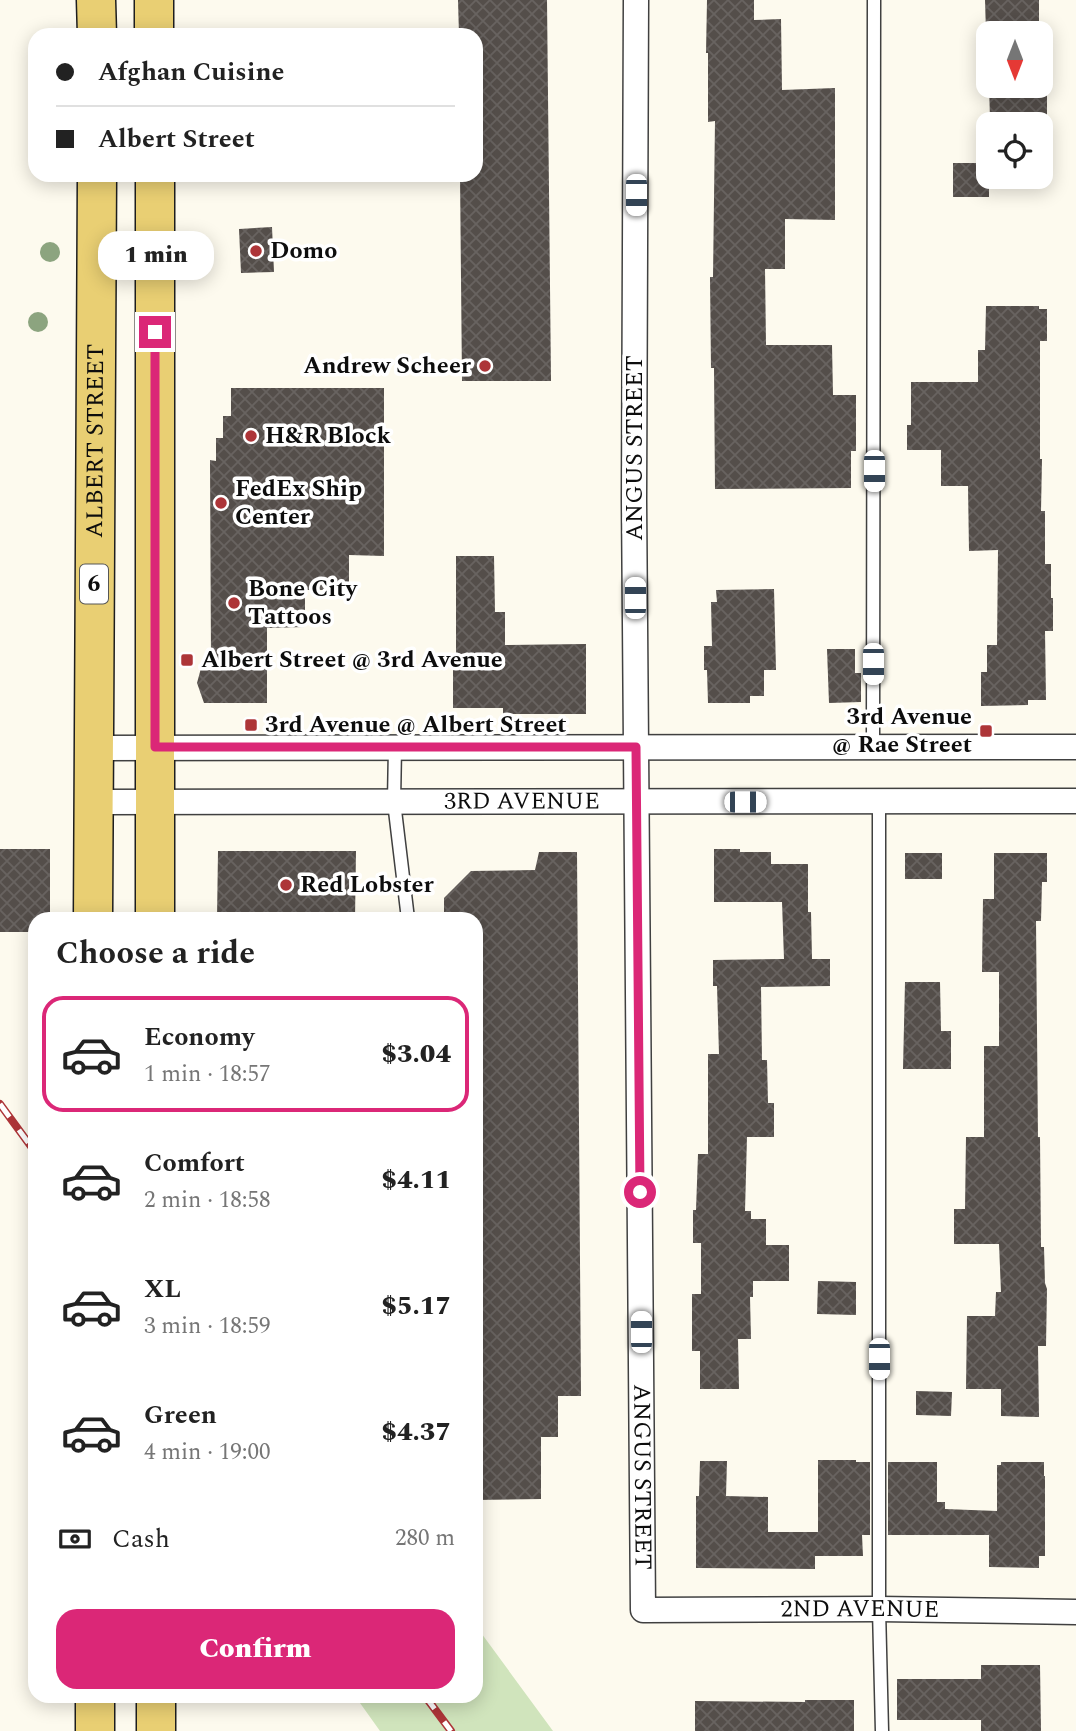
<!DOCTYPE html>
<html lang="en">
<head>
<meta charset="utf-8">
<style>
	:root { --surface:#fff; --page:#f6f6f6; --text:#222; --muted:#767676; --line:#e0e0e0; --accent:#db2777 }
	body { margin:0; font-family:Spectral,serif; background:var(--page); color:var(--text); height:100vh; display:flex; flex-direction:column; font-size:26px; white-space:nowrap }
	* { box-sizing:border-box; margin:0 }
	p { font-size:23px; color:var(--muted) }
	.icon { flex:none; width:38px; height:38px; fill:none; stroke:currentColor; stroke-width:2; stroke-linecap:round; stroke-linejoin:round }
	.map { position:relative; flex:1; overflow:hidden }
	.details { position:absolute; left:28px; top:912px; width:455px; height:791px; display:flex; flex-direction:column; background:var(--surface); border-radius:21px; box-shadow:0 4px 18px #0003 }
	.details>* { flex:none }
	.banner { position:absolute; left:28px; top:28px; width:455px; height:154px; border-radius:21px; box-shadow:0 4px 18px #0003; display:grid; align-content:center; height:154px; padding:0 28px; background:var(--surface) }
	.needle { width:46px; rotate:180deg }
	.fabs { position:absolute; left:976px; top:21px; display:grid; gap:14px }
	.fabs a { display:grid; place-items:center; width:77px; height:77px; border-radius:14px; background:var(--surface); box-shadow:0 4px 18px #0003; font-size:35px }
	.end { position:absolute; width:32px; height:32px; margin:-16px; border:9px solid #db2777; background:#fff; box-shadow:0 0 0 4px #fff }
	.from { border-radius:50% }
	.bubble { position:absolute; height:49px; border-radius:21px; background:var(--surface); box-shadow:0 4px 18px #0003; font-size:23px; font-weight:800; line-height:49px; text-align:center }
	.car { position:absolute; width:21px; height:42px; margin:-21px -10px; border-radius:9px; box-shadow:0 0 5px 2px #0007; background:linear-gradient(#fff 24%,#345 0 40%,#fff 0 76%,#345 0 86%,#fff 0) }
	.banner b { display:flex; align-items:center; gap:24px; height:66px; font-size:26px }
	.banner b+b { border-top:2px solid var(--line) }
	.banner i { width:18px; height:18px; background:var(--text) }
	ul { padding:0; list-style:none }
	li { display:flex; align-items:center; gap:21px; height:116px; margin:0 14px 10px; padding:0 14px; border:4px solid transparent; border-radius:21px }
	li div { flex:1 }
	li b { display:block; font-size:26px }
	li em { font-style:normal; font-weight:800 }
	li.active { border-color:var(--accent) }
	li>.icon { width:63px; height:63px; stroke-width:1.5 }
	h2 { padding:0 28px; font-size:32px; line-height:84px }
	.pay { display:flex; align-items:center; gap:18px; height:77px; padding:0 28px; font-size:26px }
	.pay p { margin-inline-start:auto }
	.action { display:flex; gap:14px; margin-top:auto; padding:14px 28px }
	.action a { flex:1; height:80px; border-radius:21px; background:var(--accent); color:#fff; font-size:28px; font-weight:800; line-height:80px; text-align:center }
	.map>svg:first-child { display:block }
	.grass { fill:#d0e4bc }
	.building { fill:url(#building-cross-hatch) }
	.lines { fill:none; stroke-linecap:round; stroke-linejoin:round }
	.lane-casing { stroke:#404040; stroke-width:15 }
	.street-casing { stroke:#404040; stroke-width:27 }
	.primary-casing { stroke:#1e1e1e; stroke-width:41 }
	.lane { stroke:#fff; stroke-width:12 }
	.street { stroke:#fff; stroke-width:24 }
	.primary { stroke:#e9cf73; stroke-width:38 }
	.rail-casing { stroke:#ad3538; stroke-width:8 }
	.rail { stroke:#fff; stroke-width:5; stroke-dasharray:16; stroke-linecap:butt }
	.tree { fill:#8ca47f }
	.route { stroke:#db2777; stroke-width:9 }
	.poi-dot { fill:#ad3538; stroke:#fff; stroke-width:2.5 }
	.labels { text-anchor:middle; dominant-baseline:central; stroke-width:7; stroke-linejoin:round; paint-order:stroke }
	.shield { fill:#fff; stroke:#565656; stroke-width:2 }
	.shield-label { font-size:23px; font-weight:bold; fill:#0d0d0d }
	.poi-label { font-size:24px; font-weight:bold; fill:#0d0d0d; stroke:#fff; text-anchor:start }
	.street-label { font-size:24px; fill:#0d0d0d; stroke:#fff }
</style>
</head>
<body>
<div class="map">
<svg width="1076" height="1731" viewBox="0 0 1076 1731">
	<defs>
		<pattern id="building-cross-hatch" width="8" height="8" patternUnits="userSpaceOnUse" patternTransform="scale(1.75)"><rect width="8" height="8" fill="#544e4a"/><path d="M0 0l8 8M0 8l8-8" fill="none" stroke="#686360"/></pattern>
	</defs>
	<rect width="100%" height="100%" fill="#fdfaee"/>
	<path class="grass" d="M476 1626 553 1731H380L355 1696H476Z"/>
	<path class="building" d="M458 0H547L551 381H462L460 175H476V35H459Z
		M707 0H754V20L781 19 782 90 835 88V220L785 219V269H765L766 345H832L833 395H856V451H851V488L715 489 714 368H711L710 277H713L715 121 708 122V53H706Z
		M985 0H1039V33H986Z
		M989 86H1043V89H1047V118L990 119Z
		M953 163H989V197H953Z
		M272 227 274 272 241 273 239 229Z
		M986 306H1039V309H1047V341H1040V459H1042L1041 511H1045V564H1051V598H1053V631H1045L1046 700H1028V705L981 706V672H987V645H997L998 550 969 551 968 486H941V450H907V425H911V382H978V350H985Z
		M231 388H384V556L349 555V590H305V627L267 628V703H204L197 683 204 657H211L210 460 216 461V438H223V416H231Z
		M456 556H494L495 612H505V645L586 644V714H503V708H453V667H455L456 659Z
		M774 589 776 670H764V696H750V703H708L707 670H704V646H712L711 602H717L716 590Z
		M827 649H855V673H861V702L829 703Z
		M0 849H50V919H35V932H0Z
		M714 849H740V852H771V864H808V912H811L812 959H830V986L761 987 762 1060H767L768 1103H774V1137H747L745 1211H751V1219H766V1245H789V1281H753V1297H750L751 1339H738L739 1389H700V1351H692V1294H701V1243H693V1210H696L698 1154H708V1054H719L717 986H713V960L784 959 782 902H714Z
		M218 851H356L355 919H217Z
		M539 852H577L581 1396H558V1437H541V1499L476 1500V919H444V898L471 871 535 870Z
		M905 853H942V879H905Z
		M994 853H1047V882H1042L1041 921H1036L1038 1137H1040L1041 1247H1044L1045 1283 1047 1289 1046 1346H1038L1039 1417 1001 1416V1389H966L967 1316H995L996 1292H1001L999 1244H954V1209H965L966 1137H984V1046H999V972H982L983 899H994Z
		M905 982H940L941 1031H951V1069H903Z
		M818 1281 856 1282V1315L817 1314Z
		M916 1391 952 1392 951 1416 916 1415Z
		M818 1460H856V1462H870V1535H862L863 1556H815V1569L696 1568V1496H699L700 1461H727L726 1496 768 1497V1532H818Z
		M888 1462H937V1502H945V1509L997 1511V1465H1001V1462H1044V1476H1045V1556H1039V1568L989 1567V1535H888Z
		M981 1665H1040L1041 1731H981V1720H897V1679H981Z
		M805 1700H854V1731H695V1701L805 1702Z"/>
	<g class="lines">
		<g class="lane-casing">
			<path id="lane" d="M395 747 394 802 408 919
				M873 747 874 0
				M879 801V1609L882 1731"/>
		</g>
		<g class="street-casing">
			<g id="street">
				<path id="s1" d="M636 0 634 500 643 1610 879 1609 1076 1612"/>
				<path d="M93 748 1076 747"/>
				<path id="s2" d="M93 802 1076 801"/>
			</g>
		</g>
		<g class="primary-casing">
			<g id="primary">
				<path d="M96 0 97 35"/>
				<path d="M154 0V35"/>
				<path d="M155 175V919"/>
				<path id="s3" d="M93 919 97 175"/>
				<path d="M95 1696V1731"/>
				<path d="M156 1731V1696"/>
			</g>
		</g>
		<use href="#lane" class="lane"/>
		<use href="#street" class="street"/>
		<use href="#primary" class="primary"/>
		<g class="rail-casing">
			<path id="rail" d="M0 1104 35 1152
				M425 1696 451 1731"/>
		</g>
		<use href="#rail" class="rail"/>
	</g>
	<g class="tree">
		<circle cx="50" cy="252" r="10"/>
		<circle cx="38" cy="322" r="10"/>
	</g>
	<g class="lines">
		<path class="route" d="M155 332V747H636L640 1192"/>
	</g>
	<g class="poi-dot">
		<circle cx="256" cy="251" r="7"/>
		<circle cx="485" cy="366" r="7"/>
		<circle cx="251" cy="436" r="7"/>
		<circle cx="221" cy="503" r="7"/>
		<circle cx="234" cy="603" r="7"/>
		<rect x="180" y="653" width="14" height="14" rx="3.5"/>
		<rect x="244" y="718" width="14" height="14" rx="3.5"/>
		<rect x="979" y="724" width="14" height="14" rx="3.5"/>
		<circle cx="286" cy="885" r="7"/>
	</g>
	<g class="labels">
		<rect class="shield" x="80" y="564.5" width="28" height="39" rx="5"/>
		<g class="shield-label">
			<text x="94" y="584">6</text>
		</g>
		<g class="poi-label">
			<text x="270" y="251">Domo</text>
			<text x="471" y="366" text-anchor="end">Andrew Scheer</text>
			<text x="265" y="436">H&amp;R Block</text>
			<text x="235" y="489">FedEx Ship<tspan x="235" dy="28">Center</tspan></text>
			<text x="248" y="589">Bone City<tspan x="248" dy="28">Tattoos</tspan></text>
			<text x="201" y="660">Albert Street @ 3rd Avenue</text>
			<text x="972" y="717" text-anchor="end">3rd Avenue<tspan x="972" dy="28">@ Rae Street</tspan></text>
			<text x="265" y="725">3rd Avenue @ Albert Street</text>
			<text x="300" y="885">Red Lobster</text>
		</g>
		<g class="street-label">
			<text stroke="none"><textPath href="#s3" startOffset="478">ALBERT STREET</textPath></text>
			<text transform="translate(635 448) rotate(-90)">ANGUS STREET</text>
			<text stroke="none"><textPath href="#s2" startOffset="429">3RD AVENUE</textPath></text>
			<text stroke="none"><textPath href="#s1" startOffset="1477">ANGUS STREET</textPath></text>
			<text stroke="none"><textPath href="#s1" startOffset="1827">2ND AVENUE</textPath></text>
		</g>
	</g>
</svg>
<div class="fabs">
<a><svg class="needle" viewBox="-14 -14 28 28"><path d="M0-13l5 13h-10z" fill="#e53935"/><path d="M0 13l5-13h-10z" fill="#767676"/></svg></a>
<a><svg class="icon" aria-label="locate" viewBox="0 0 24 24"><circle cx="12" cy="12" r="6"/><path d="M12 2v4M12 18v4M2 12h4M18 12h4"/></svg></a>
</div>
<i class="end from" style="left:640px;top:1192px"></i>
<i class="end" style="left:155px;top:332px"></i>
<div class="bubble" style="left:98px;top:231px;width:116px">1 min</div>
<i class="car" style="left:636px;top:195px;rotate:180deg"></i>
<i class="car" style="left:874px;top:471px;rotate:180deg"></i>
<i class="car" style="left:635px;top:598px;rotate:0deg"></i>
<i class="car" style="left:873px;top:664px;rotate:180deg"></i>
<i class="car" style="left:745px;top:802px;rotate:90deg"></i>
<i class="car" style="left:641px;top:1332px;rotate:0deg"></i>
<i class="car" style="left:879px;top:1359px;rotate:180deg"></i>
<div class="banner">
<b><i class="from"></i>Afghan Cuisine</b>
<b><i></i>Albert Street</b>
</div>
<section class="details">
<h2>Choose a ride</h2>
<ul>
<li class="active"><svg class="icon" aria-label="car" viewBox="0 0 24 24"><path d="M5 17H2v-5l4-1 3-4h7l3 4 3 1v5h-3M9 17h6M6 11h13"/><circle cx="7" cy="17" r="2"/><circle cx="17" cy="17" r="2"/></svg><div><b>Economy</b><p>1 min · 18:57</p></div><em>$3.04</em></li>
<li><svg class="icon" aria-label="car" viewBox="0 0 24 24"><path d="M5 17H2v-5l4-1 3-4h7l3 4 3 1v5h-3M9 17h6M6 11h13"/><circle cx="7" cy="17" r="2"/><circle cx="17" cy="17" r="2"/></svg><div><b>Comfort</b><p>2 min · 18:58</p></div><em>$4.11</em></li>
<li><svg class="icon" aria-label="car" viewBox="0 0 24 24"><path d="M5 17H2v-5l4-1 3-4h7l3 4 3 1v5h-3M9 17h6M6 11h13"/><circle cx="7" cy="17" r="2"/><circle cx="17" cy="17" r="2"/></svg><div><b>XL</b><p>3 min · 18:59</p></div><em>$5.17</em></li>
<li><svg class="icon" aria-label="car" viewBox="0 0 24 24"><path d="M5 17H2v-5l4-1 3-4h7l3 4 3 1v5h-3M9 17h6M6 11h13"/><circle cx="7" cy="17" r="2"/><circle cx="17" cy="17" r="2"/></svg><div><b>Green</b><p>4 min · 19:00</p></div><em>$4.37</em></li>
</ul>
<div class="pay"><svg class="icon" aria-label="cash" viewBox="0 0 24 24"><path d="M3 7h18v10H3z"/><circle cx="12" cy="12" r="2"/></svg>Cash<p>280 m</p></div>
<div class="action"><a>Confirm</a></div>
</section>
</div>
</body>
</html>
